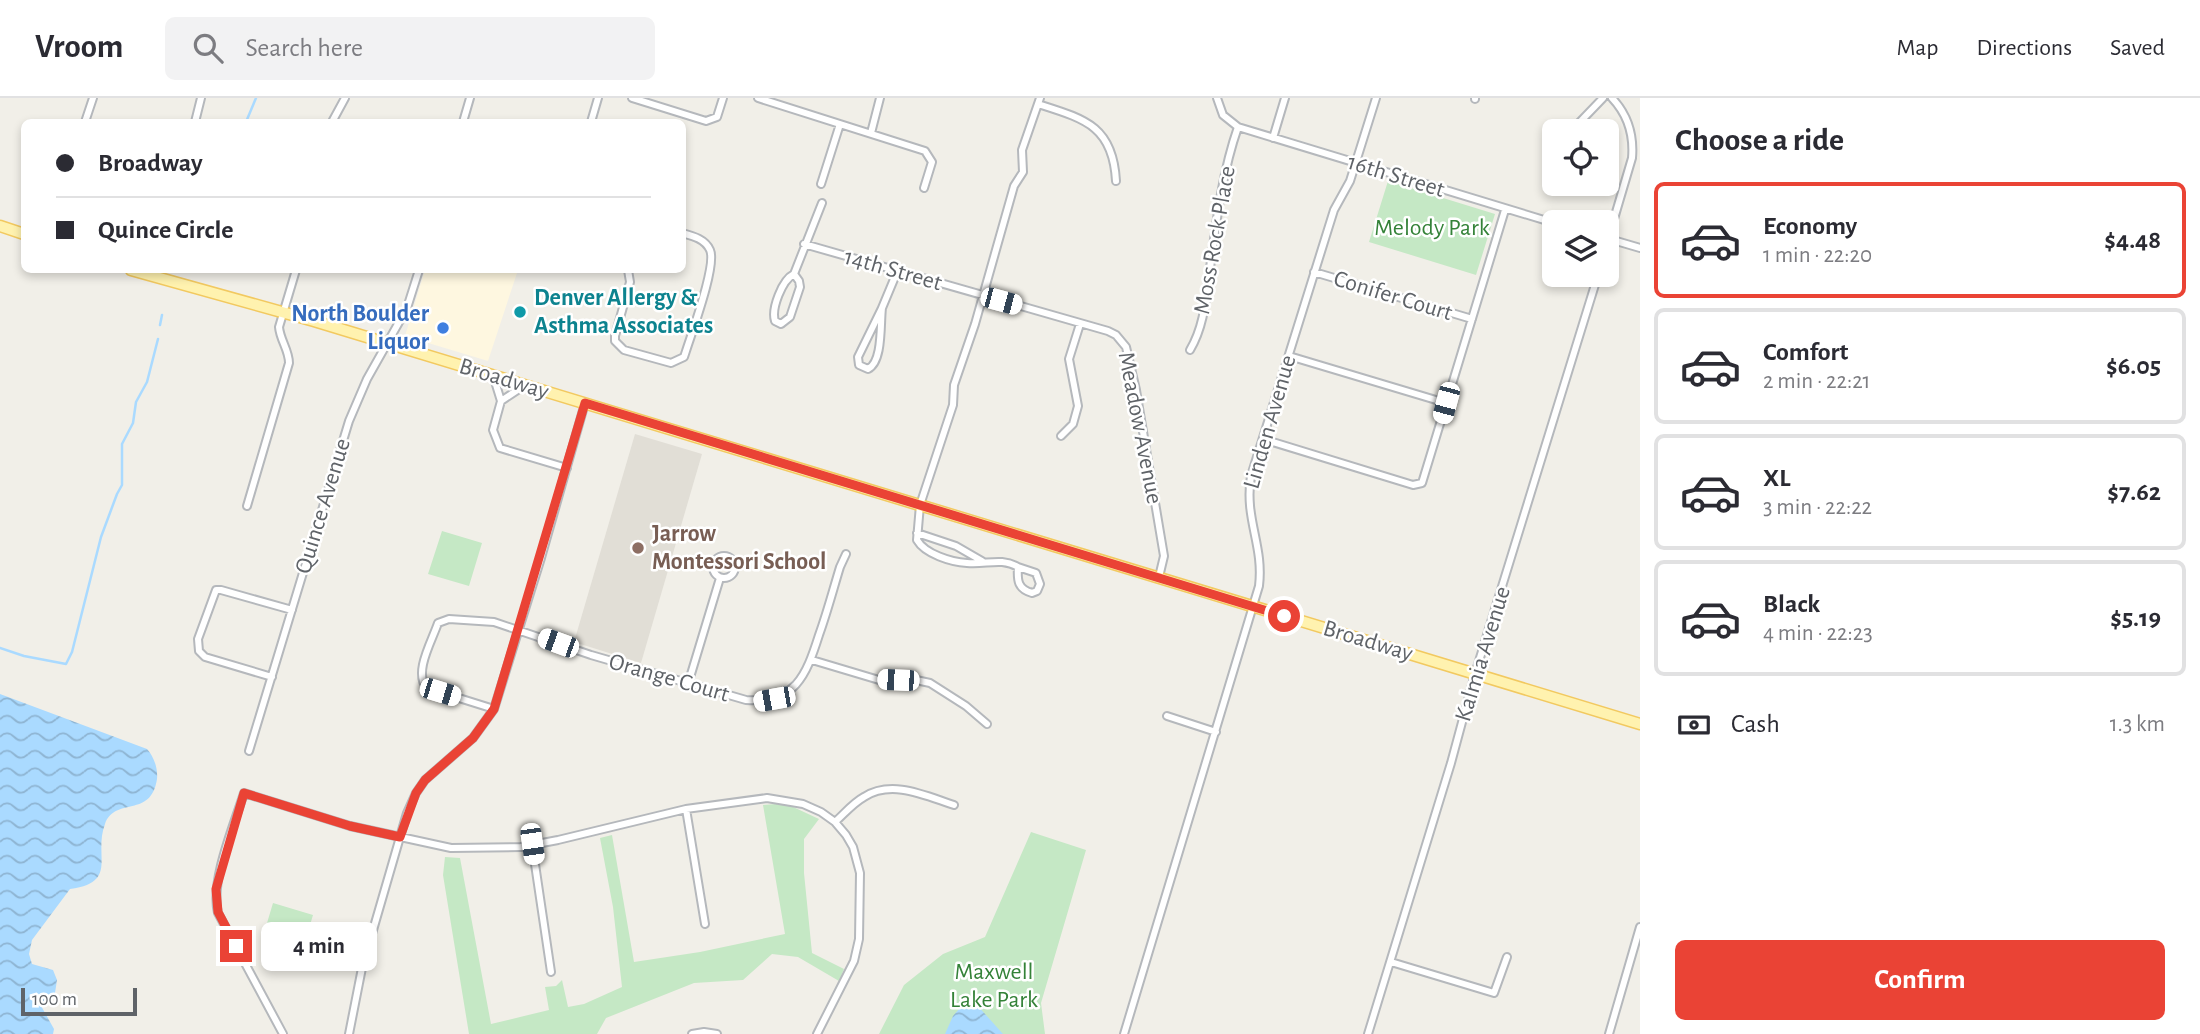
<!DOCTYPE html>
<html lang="en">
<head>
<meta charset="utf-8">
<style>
	:root { --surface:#fff; --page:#f2f2f3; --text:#2b2b33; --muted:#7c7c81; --line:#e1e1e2; --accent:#ea4335 }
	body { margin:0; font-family:"Alegreya Sans",sans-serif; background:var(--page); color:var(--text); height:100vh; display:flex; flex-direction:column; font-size:26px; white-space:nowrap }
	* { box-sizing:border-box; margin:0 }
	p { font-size:23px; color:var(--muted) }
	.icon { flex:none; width:38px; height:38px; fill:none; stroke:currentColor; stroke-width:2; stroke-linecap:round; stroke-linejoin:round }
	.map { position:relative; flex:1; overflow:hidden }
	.side { display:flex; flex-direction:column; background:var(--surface); width:560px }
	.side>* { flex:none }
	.banner { position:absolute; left:21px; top:21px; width:665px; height:154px; border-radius:10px; box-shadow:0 4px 10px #0003; display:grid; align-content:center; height:154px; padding:0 35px; background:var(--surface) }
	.controls { position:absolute; left:1542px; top:21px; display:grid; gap:14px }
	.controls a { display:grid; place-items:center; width:77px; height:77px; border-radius:10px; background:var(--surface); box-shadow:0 4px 10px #0003; font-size:35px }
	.scale { position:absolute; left:21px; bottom:18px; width:116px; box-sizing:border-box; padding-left:7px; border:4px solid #5f6368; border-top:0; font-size:19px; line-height:24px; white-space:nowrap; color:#5f6368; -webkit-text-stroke:5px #fff; paint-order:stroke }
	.end { position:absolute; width:32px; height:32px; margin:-16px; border:9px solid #ea4335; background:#fff; box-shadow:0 0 0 4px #fff }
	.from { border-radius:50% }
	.bubble { position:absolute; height:49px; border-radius:10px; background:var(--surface); box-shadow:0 4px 10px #0003; font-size:23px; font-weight:600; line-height:49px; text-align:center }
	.car { position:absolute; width:21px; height:42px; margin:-21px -10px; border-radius:9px; box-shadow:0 0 5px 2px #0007; background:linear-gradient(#fff 24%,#345 0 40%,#fff 0 76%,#345 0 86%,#fff 0) }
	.banner b { display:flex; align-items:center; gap:24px; height:66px; font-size:26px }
	.banner b+b { border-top:2px solid var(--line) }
	.banner i { width:18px; height:18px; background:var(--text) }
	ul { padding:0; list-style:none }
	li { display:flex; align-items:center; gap:21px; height:116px; margin:0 14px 10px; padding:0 21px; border:4px solid var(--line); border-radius:10px }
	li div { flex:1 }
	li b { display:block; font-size:26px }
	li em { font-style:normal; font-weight:600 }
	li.selected { border-color:var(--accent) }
	li>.icon { width:63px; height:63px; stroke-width:1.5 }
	h2 { padding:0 35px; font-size:32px; line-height:84px }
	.pay { display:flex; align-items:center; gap:18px; height:77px; padding:0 35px; font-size:26px }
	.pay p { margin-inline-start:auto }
	.primary-button { display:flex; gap:14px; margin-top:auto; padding:14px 35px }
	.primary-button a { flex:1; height:80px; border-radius:10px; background:var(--accent); color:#fff; font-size:28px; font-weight:600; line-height:80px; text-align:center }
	header { display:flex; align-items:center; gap:42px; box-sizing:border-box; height:98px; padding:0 35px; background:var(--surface); border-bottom:2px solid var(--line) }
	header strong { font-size:33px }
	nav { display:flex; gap:38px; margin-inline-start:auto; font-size:24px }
	.search { width:490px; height:63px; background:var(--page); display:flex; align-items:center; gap:18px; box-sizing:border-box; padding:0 24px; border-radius:10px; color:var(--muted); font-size:26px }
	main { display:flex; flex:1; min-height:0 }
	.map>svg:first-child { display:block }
	.commercial { fill:#fef7e0 }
	.education { fill:#e1ded6 }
	.green { fill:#c5e8c5 }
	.water { fill:url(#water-waves) }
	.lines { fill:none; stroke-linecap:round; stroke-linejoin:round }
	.stream { stroke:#aadaff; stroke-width:2.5 }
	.street-casing { stroke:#b5b8bc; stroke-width:10 }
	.primary-casing { stroke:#f2c960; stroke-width:13 }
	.street { stroke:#fff; stroke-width:6 }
	.primary { stroke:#fff2af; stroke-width:10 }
	.route { stroke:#ea4335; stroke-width:9 }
	.culture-dot { fill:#0f9aa8; stroke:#fff; stroke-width:2.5 }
	.shop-dot { fill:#3f7fe0; stroke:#fff; stroke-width:2.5 }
	.education-dot { fill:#8d6e63; stroke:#fff; stroke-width:2.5 }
	.labels { text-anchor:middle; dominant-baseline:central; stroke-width:5; stroke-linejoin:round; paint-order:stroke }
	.street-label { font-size:24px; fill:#5f6368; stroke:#fff }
	.park-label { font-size:24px; fill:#348238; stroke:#fff }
	.culture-label { font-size:24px; font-weight:bold; fill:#0d838f; stroke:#fff; text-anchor:start }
	.shop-label { font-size:24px; font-weight:bold; fill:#366cbe; stroke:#fff; text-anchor:end }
	.education-label { font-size:24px; font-weight:bold; fill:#785e54; stroke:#fff; text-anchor:start }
</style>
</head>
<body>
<header>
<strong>Vroom</strong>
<div class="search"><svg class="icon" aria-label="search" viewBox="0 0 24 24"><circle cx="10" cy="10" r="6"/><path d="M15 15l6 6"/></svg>Search here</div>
<nav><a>Map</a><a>Directions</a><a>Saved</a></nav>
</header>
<main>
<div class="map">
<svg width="1640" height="936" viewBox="0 0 1640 936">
	<defs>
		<pattern id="water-waves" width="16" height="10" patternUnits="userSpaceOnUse" patternTransform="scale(1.75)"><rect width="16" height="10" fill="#aadaff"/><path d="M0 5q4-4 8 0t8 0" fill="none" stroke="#8eb4d2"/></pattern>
	</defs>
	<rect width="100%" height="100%" fill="#f1efe8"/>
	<path class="commercial" d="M425 172H518L488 263 405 238Z"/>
	<path class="education" d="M635 336 702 356 641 565 574 544Z"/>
	<path class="green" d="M1388 83 1495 116 1476 177 1369 144Z
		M442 433 482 445 469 488 428 476Z
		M776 706 791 708 819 721 804 741V775L812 855 844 871 839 883 798 859 772 856 743 882 694 885 606 920 597 936H469L443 777 445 759 460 760 491 926 549 912 545 889 556 888 562 882 568 909 584 906 622 889 613 809 600 740 612 737 634 864 700 854 785 836 763 707Z
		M1031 734 1086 752 1041 905 1045 936H879L904 887 943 856 985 839Z
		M273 805 313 817 301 857 261 845Z"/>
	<path class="water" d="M0 596 147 651C154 659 158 670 157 681 151 721 115 698 105 726 93 758 119 784 70 791L32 842 29 856 32 866 53 872 57 882 55 895 40 906 54 931 53 936H0Z
		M965 904 977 907 1003 936H945L953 918Z"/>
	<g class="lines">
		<path class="stream" d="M246 24 256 0
			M160 227 162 217
			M0 550 24 558 66 566 72 554 101 439 117 396 122 387V346L133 325 136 304 147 284 158 241"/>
		<g class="street-casing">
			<path id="street" d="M632 0 706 23 717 19 723 0
				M758 0 925 53 932 64 924 90
				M1217 0 1223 17 1238 29 1554 125
				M1475 1V0
				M1038 6C1085 21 1113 28 1116 83
				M85 24 93 0
				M195 24 201 0
				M332 24 345 0
				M463 24 470 0
				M591 24 598 0
				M1578 26 1603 0
				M871 35 880 0
				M1273 40 1285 0
				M821 86 840 26
				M1606 140 1640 150
				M804 146 1108 233 1116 237 1126 249 1136 292 1164 458 1159 479
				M1606 148 1632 60C1634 37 1628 17 1612 0
				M628 172 630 184 615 238V243L624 252 671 265 684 259 686 253C692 234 717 167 710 152 705 141 693 138 682 135
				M1314 174 1472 221
				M794 176 799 183 800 189 790 219 781 226 775 223C771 211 782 182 794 176Z
				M794 176 822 105
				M882 210C880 226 883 264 868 271L859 267 858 259Z
				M882 210 897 174
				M1190 252C1206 225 1206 194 1211 163 1217 118 1223 72 1238 29
				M1289 258 1446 305
				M493 277 501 303 493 332 500 350 567 370
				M501 303 525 287
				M1061 338 1073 326 1078 308 1069 261 1080 226
				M1263 341 1413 387 1422 385 1505 112
				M247 408 289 265C289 252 280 242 279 229L296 172
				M917 435 956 448 982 463
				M713 469a11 11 0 1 1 22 0a11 11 0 1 1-22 0Z
				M1018 469C1001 459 986 467 967 465 951 464 925 456 917 442L920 407 953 307 954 287 975 226 1014 88 1023 74 1022 52 1040 0
				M1018 469 1036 475 1040 486 1037 493 1032 495C1018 491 1017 483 1018 469Z
				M812 562 879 582H916L930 585 966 608 987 626
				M272 579 205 559 199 553 198 541 216 492H221L292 512
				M688 586 720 480
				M494 611 427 590C413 575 432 543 438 525L449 521 494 524 591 557 746 602C795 606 806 578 819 537 827 515 833 492 840 469L846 456
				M1167 618 1216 634
				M249 653 349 323 367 281 407 210 419 172
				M686 711 705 826
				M835 724C844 716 853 705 864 699 892 681 926 698 954 707
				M532 746 551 874
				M1391 864 1494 895 1507 859
				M283 936 218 815C210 783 234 727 244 695L350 728 451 750 521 749 558 742 686 711 767 700 803 706 821 714 835 724 846 737 853 749 860 775 859 841 854 863 817 936
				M349 936 362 870 407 715 416 695 425 682 473 640 494 611 541 460 585 305
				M692 936 704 934 717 936
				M1124 936 1259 488C1264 447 1244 421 1251 378L1334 112 1350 83 1376 0
				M1368 936 1451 665 1475 576 1598 177
				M1609 936 1640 829"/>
		</g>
		<g class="primary-casing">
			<path id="primary" d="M0 128 24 136
				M131 172 314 223 1640 626"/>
		</g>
		<use href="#street" class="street"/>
		<use href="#primary" class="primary"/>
	</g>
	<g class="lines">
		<path class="route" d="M236 848 218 814 216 791 244 695 350 728 400 739 416 695 425 682 473 640 494 611 585 305 1284 518"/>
	</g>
	<circle class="culture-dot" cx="520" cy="214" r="7"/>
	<circle class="shop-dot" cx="443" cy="230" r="7"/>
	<circle class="education-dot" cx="638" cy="450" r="7"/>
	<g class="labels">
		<g class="street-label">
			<text transform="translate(1396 78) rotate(17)">16th Street</text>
			<text transform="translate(1215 142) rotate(-80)">Moss Rock Place</text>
			<text transform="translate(893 172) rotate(16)">14th Street</text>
			<text transform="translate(1393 198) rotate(17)">Conifer Court</text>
			<text transform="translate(504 281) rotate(17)">Broadway</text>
			<text transform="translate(1270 324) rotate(-74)">Linden Avenue</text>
			<text transform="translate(1140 330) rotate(79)">Meadow Avenue</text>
			<text transform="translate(323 408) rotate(-73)">Quince Avenue</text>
			<text transform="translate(1368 543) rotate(17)">Broadway</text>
			<text transform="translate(1483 556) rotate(-73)">Kalmia Avenue</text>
			<text transform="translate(669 580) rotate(16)">Orange Court</text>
		</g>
		<g class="park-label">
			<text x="1432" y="130">Melody Park</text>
			<text x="994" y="874">Maxwell<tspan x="994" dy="28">Lake Park</tspan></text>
		</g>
		<g class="culture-label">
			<text x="534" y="200">Denver Allergy &amp;<tspan x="534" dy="28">Asthma Associates</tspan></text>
		</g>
		<g class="shop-label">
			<text x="429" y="216">North Boulder<tspan x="429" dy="28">Liquor</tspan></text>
		</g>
		<g class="education-label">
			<text x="652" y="436">Jarrow<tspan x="652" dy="28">Montessori School</tspan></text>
		</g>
	</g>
</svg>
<div class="controls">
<a><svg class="icon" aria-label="locate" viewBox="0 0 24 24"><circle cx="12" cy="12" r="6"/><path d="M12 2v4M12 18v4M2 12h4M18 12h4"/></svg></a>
<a><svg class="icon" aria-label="layers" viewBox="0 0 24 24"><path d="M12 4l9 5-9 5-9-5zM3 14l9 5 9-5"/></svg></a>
</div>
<div class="scale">100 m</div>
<i class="end from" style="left:1284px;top:518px"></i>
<i class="end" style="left:236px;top:848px"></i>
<div class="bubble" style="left:261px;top:824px;width:116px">4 min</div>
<i class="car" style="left:1001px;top:203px;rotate:105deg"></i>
<i class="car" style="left:1446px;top:305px;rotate:195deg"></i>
<i class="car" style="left:558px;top:545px;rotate:290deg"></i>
<i class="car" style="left:898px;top:582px;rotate:272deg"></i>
<i class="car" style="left:440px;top:594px;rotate:107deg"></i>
<i class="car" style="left:774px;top:601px;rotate:260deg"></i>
<i class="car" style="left:532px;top:746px;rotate:172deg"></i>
<div class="banner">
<b><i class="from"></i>Broadway</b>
<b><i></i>Quince Circle</b>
</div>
</div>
<section class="side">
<h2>Choose a ride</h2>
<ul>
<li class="selected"><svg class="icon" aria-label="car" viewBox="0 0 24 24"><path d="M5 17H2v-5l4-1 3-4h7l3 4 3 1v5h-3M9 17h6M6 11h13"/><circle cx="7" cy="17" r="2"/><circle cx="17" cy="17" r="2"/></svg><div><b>Economy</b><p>1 min · 22:20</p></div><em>$4.48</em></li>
<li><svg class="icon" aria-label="car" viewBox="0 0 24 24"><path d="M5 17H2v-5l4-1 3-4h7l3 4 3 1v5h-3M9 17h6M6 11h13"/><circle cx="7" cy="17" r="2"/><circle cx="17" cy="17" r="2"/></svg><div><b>Comfort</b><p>2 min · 22:21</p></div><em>$6.05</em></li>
<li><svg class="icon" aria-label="car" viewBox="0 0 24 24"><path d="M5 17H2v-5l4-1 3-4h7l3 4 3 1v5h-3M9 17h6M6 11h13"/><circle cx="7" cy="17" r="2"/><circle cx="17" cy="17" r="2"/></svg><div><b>XL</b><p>3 min · 22:22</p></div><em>$7.62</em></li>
<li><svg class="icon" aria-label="car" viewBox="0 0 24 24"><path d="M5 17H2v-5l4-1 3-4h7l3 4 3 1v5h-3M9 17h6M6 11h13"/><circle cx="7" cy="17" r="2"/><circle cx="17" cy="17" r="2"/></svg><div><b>Black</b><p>4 min · 22:23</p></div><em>$5.19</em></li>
</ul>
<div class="pay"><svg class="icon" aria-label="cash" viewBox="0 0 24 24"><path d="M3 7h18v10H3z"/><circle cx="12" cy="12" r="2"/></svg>Cash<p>1.3 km</p></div>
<div class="primary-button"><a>Confirm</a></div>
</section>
</main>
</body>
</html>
